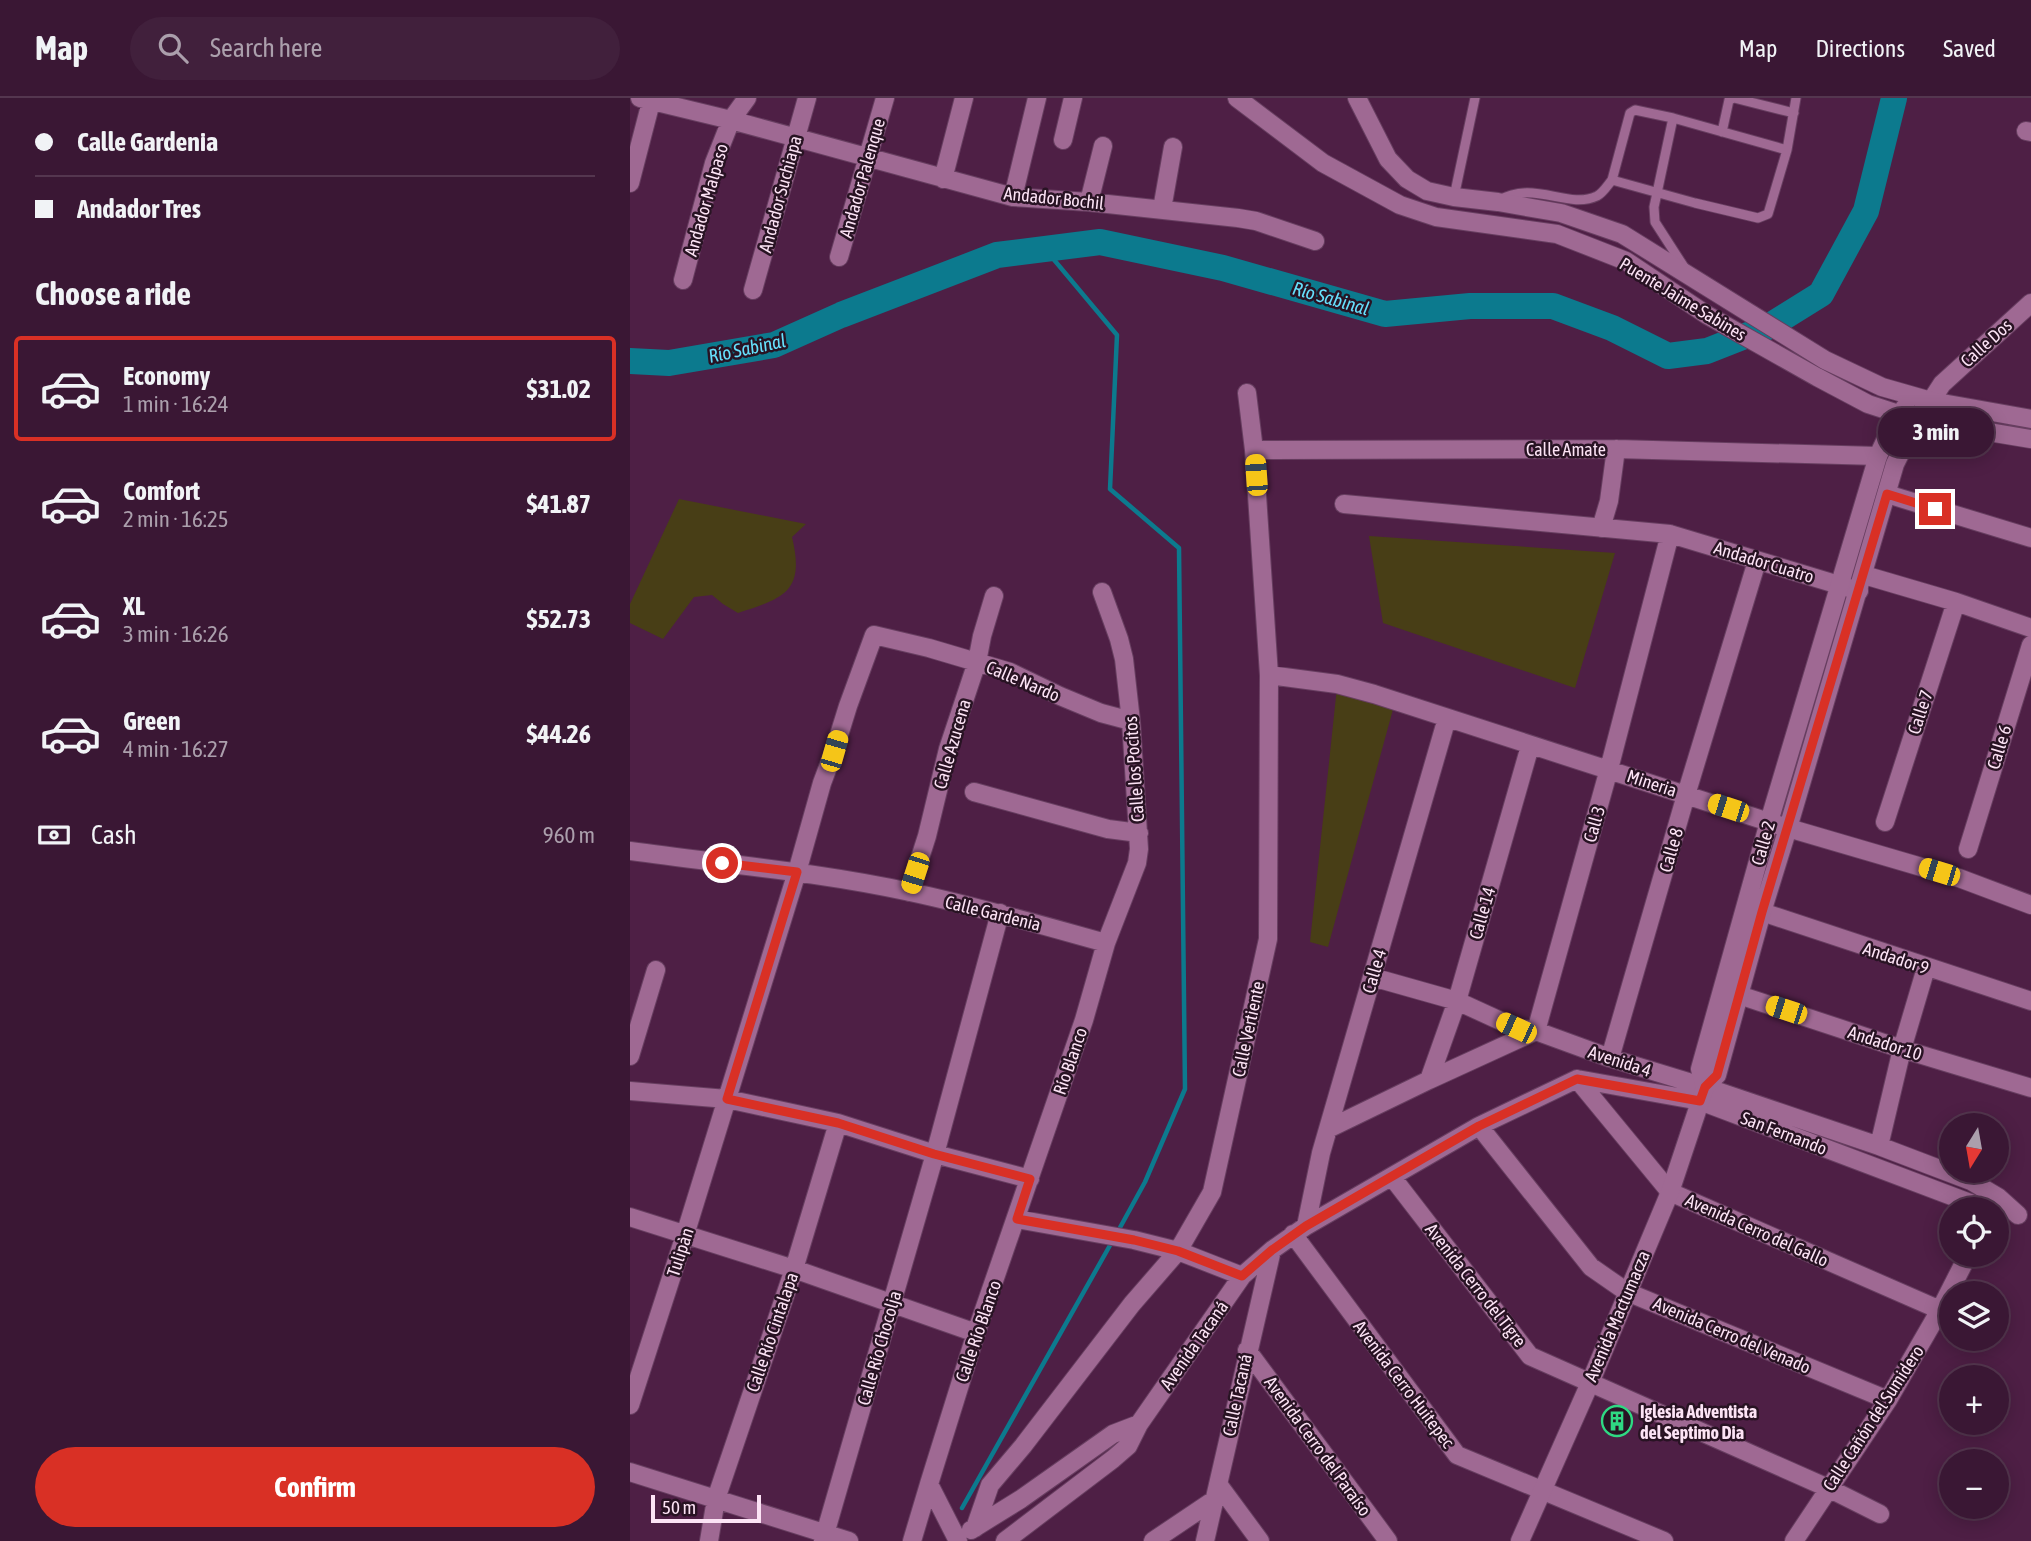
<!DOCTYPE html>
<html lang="en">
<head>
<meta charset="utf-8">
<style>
	:root { --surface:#3a1734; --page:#41203c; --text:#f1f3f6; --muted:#ab9fac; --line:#54364f; --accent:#d93025 }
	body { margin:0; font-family:"Asap Condensed",sans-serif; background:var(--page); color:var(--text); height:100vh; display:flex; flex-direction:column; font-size:26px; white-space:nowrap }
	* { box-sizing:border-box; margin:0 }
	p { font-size:23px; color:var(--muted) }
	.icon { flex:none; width:38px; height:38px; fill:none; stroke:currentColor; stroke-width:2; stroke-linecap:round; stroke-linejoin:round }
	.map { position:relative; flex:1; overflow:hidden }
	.side { display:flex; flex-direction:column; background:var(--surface); width:630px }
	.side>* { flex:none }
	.guide { display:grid; align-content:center; height:154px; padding:0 35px; background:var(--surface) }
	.needle { width:46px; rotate:191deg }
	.tools { position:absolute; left:1309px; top:1015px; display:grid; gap:14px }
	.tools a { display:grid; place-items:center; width:70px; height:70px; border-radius:50%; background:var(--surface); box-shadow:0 4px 18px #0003,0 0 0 2px var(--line); font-size:35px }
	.scale { position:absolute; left:21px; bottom:18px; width:110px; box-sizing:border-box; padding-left:7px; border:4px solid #fce3f5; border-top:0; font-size:19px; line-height:24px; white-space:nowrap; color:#fce3f5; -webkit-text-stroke:5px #281323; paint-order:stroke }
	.end { position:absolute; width:32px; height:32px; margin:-16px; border:9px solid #d93025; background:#fff; box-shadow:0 0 0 4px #fff }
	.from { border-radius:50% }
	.bubble { position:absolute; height:49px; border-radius:24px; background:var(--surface); box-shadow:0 4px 18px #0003,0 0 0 2px var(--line); font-size:23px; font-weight:700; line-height:49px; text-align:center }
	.car { position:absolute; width:21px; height:42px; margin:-21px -10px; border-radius:9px; box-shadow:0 0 5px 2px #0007; background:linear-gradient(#f5c518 24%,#345 0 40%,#f5c518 0 76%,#345 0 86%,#f5c518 0) }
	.guide b { display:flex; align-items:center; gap:24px; height:66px; font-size:26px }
	.guide b+b { border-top:2px solid var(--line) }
	.guide i { width:18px; height:18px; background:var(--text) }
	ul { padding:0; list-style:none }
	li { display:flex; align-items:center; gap:21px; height:105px; margin:0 14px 10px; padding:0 21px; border:4px solid transparent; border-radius:7px }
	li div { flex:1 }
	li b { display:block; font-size:26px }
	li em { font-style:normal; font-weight:700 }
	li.on { border-color:var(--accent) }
	li>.icon { width:63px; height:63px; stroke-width:1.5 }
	h2 { padding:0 35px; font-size:32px; line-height:84px }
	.pay { display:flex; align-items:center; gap:18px; height:77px; padding:0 35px; font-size:26px }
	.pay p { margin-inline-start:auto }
	.action { display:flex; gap:14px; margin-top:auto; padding:14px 35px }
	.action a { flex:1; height:80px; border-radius:42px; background:var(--accent); color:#fff; font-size:28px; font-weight:700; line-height:80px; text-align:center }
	header { display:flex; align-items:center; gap:42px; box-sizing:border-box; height:98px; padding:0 35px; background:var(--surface); border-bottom:2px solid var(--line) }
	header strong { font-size:33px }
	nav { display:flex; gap:38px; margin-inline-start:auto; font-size:24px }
	.search { width:490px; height:63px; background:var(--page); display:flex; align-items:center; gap:18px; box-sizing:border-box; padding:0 24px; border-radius:38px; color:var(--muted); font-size:26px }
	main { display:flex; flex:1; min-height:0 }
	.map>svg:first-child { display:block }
	.green { fill:#483e16 }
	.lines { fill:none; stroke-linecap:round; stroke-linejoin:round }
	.stream { stroke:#0c7a8e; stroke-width:4.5 }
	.river { stroke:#0c7a8e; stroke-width:26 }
	.lane-casing { stroke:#673e60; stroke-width:11 }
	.street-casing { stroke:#673e60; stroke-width:20 }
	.secondary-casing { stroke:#673e60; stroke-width:20 }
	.lane { stroke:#9f6993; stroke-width:9 }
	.street { stroke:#9f6993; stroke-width:18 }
	.secondary { stroke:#9f6993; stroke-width:18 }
	.route { stroke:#d93025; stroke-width:9 }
	.labels { text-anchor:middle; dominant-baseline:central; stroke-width:5; stroke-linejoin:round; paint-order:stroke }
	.street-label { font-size:18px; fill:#fce3f5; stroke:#281323 }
	.poi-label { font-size:18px; font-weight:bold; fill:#fce3f5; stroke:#281323; text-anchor:start }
	.water-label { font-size:19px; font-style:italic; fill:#66e1fd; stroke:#281323 }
</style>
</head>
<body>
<header>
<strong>Map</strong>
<div class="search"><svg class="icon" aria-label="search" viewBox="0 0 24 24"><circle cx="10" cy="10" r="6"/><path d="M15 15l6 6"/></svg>Search here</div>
<nav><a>Map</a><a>Directions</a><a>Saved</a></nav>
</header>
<main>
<section class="side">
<div class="guide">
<b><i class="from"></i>Calle Gardenia</b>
<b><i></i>Andador Tres</b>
</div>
<h2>Choose a ride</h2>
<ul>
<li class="on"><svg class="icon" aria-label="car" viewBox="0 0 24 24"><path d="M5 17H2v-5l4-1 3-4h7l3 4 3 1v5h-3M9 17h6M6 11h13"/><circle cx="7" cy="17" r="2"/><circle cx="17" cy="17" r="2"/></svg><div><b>Economy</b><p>1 min · 16:24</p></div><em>$31.02</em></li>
<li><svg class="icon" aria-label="car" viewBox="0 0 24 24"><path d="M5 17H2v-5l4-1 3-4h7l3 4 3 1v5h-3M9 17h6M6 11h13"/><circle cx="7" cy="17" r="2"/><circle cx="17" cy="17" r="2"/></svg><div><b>Comfort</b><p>2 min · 16:25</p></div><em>$41.87</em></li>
<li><svg class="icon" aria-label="car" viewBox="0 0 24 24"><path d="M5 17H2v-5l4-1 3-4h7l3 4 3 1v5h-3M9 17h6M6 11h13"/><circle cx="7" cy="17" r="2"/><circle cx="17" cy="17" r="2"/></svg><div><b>XL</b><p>3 min · 16:26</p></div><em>$52.73</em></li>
<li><svg class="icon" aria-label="car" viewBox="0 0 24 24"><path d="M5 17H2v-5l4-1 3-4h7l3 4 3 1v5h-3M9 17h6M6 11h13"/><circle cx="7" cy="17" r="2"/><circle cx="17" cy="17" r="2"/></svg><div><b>Green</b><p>4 min · 16:27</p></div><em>$44.26</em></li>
</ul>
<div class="pay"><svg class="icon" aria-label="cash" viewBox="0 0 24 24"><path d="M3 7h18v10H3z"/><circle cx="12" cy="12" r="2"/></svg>Cash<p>960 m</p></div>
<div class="action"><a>Confirm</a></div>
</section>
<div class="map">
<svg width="1401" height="1443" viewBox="0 0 1401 1443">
	<rect width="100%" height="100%" fill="#4e1f45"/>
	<path class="green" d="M49 401 176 426 162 439C175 493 155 500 108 515L93 506 82 497 64 499 33 541 0 525V506Z
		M739 438 985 455 945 590 753 525Z
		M707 589 765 604 698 849 680 844Z"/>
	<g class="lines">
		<path class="stream" d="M415 151 487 237 480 391 549 450 555 991 515 1084 487 1135
			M332 1410 483 1142"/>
		<path class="river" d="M0 263 39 265 144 247 211 217 367 157 470 144 593 170 755 216 840 208H923L982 230 1038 258 1077 253 1138 229 1191 196 1236 113 1264 0"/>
		<g class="lane-casing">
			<path id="lane" d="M1043 20 1024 109 1025 124 1054 169
				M1092 34 1099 2 1104 0 1164 15
				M1157 52 1043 20 1005 12 1000 15 982 82 1065 105 1128 120 1138 116 1157 52 1166 0
				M824 99 845 0
				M868 103C904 81 937 112 967 98 973 95 977 88 982 82"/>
		</g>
		<g class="street-casing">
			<path id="street" d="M10 0 101 22 383 99 459 104 608 120 626 123 685 143
				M1396 33 1401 34
				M433 42 443 0
				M313 81 334 0
				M0 85 22 0
				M383 99 407 0
				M459 104 473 48
				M532 111 543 49
				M209 159 255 0
				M53 182 84 65 101 22 117 0
				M123 192 177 0
				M1301 303 1312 286 1401 205
				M624 352 986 351 1248 358
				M1257 396 1401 440
				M714 406 1040 436 1229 493
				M971 430 979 403 986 351
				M1234 477 1326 504 1401 530
				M639 577 707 586 744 596 1139 724
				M344 694 478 731 509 735
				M1255 724 1326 504
				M1338 751 1401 547
				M0 753C93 766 188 774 280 794 346 808 411 827 476 845
				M279 794 297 738 318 651 347 564 352 538 364 498
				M1132 814 1401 903
				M742 879 827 903 886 930 906 933 980 960 1075 989 1249 1048 1341 1083 1368 1099 1388 1117
				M1109 897 1272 951 1401 990
				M906 933 979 671 1040 436
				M0 958 26 872
				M980 960 1056 697 1127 463
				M947 981 1040 1094 1310 1212
				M947 981 1070 1003 1356 1111
				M799 982 827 903 900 648
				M0 993 97 1001 208 1025 305 1056 400 1081
				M849 1028 961 1169 997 1194 1258 1302
				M698 1031 799 982 906 933
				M1249 1048 1272 951 1296 870
				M762 1079 900 1258 1198 1390 1250 1416
				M0 1119 164 1171 346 1235
				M387 1121 504 1142 548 1153 612 1178
				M676 1128 691 1055 817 620
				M663 1136 827 1357 1034 1443
				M617 1252 758 1443
				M0 1307 55 1137 167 774 192 685 204 653 218 608 244 537 299 550 380 574 430 598 471 615 501 623
				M0 1374 219 1443
				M588 1386 630 1443
				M345 1430 360 1387 393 1348 502 1206 548 1153 582 1094 638 841 639 577 624 352 617 295
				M341 1432 391 1401 483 1336 509 1326
				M79 1443 86 1401 164 1171 208 1025
				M193 1443 305 1056 370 815
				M282 1443 299 1386
				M328 1443 299 1386 346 1235 454 922 476 845 507 765 509 751 501 623 494 561 489 541 472 494
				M375 1443 483 1361 498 1348 509 1326 612 1178 642 1152 676 1128 849 1028 947 981
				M523 1443 584 1402
				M575 1443 642 1152
				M1164 1443 1258 1302 1310 1212 1338 1157"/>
		</g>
		<g class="secondary-casing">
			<path id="secondary" d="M607 0 693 65 770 107 806 119 927 136 996 163 1077 217 1187 279 1238 306 1287 322 1401 341
				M727 0 758 61 777 81 797 93 824 99 868 104 931 115 992 136 1195 262 1252 289 1301 303 1401 321
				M1148 727 1329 780 1401 807
				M1075 989 1070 971 1139 724 1248 358 1261 330 1275 309
				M890 1443 960 1285 1040 1094 1075 989 1087 977 1132 814 1158 730 1265 366 1287 322 1301 303"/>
		</g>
		<use href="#lane" class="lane"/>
		<use href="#street" class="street"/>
		<use href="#secondary" class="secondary"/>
	</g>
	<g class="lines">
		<path class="route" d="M92 765 167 774 97 1001 208 1025 304 1056 400 1081 387 1121 504 1142 548 1153 612 1178 642 1152 676 1128 849 1028 947 981 1070 1003 1075 989 1087 977 1132 814 1257 396 1305 411"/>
	</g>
	<defs>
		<g id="building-ring" transform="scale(1.575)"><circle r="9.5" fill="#281323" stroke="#2fd883" stroke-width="1.5"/><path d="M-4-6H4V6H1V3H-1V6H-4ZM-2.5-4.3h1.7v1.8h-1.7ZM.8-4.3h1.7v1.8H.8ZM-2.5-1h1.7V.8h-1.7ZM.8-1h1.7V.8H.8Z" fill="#2fd883"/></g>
	</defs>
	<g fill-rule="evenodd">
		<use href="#building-ring" x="987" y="1323"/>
	</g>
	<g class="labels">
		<g class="street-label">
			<text transform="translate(232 80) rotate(-74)">Andador Palenque</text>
			<text transform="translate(150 96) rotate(-75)">Andador Suchiapa</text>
			<text transform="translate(424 100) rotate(6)">Andador Bochil</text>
			<text transform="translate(76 102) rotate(-74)">Andador Malpaso</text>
			<text transform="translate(1053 201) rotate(31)">Puente Jaime Sabines</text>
			<text transform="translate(1356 245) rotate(-42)">Calle Dos</text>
			<text x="936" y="351">Calle Amate</text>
			<text transform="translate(1134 464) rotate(17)">Andador Cuatro</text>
			<text transform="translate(393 583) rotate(23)">Calle Nardo</text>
			<text transform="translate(1290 614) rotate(-72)">Calle 7</text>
			<text transform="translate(322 646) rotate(-74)">Calle Azucena</text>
			<text transform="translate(1369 649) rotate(-73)">Calle 6</text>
			<text transform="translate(504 671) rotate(-94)">Calle los Pocitos</text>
			<text transform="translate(1022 685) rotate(18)">Mineria</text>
			<text transform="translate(964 726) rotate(-74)">Call 3</text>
			<text transform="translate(1133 745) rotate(-74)">Calle 2</text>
			<text transform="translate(1041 752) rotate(-74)">Calle 8</text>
			<text transform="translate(363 815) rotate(14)">Calle Gardenia</text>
			<text transform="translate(852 815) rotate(-74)">Calle 14</text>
			<text transform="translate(1266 860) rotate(18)">Andador 9</text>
			<text transform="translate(744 873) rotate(-74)">Calle 4</text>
			<text transform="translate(618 931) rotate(-78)">Calle Vertiente</text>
			<text transform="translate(1255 945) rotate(18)">Andador 10</text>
			<text transform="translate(440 963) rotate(-71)">Río Blanco</text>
			<text transform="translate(990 963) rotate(18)">Avenida 4</text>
			<text transform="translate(1154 1035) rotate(21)">San Fernando</text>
			<text transform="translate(1127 1132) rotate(24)">Avenida Cerro del Gallo</text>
			<text transform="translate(50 1154) rotate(-72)">Tulipàn</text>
			<text transform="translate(846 1187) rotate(52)">Avenida Cerro del Tigre</text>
			<text transform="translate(987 1218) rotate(-67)">Avenida Mactumacza</text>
			<text transform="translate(348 1233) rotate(-71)">Calle Río Blanco</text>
			<text transform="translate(142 1234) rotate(-71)">Calle Río Cintalapa</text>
			<text transform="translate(1102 1237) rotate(23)">Avenida Cerro del Venado</text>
			<text transform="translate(564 1247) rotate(-55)">Avenida Tacaná</text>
			<text transform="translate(249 1250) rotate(-74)">Calle Río Chocolja</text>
			<text transform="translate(774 1286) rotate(53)">Avenida Cerro Huitepec</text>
			<text transform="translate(607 1297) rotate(-78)">Calle Tacaná</text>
			<text transform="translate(1243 1320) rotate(-57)">Calle Cañón del Sumidero</text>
			<text transform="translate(688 1348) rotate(54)">Avenida Cerro del Paraíso</text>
		</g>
		<g class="poi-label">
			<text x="1010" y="1313">Iglesia Adventista<tspan x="1010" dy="21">del Septimo Dia</tspan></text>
		</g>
		<g class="water-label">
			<text transform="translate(701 200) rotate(16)">Río Sabinal</text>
			<text transform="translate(117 250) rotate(-12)">Río Sabinal</text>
		</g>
	</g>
</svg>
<div class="tools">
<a><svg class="needle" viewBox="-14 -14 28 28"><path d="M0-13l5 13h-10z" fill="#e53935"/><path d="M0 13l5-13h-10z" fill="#ab9fac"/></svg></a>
<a><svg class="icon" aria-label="locate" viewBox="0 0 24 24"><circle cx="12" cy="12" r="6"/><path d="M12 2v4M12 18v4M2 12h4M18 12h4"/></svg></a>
<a><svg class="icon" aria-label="layers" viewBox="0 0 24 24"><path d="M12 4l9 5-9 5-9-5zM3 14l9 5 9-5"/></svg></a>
<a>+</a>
<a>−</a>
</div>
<div class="scale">50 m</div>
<i class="end from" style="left:92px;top:765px"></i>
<i class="end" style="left:1305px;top:411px"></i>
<div class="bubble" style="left:1248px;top:310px;width:116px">3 min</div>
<i class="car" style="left:626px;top:377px;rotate:356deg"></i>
<i class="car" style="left:204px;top:653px;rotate:16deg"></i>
<i class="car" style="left:1098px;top:710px;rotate:288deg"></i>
<i class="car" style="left:1309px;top:774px;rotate:287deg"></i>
<i class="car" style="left:285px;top:775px;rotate:198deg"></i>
<i class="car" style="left:1156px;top:912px;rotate:288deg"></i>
<i class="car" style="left:886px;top:930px;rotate:295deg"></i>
</div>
</main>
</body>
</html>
